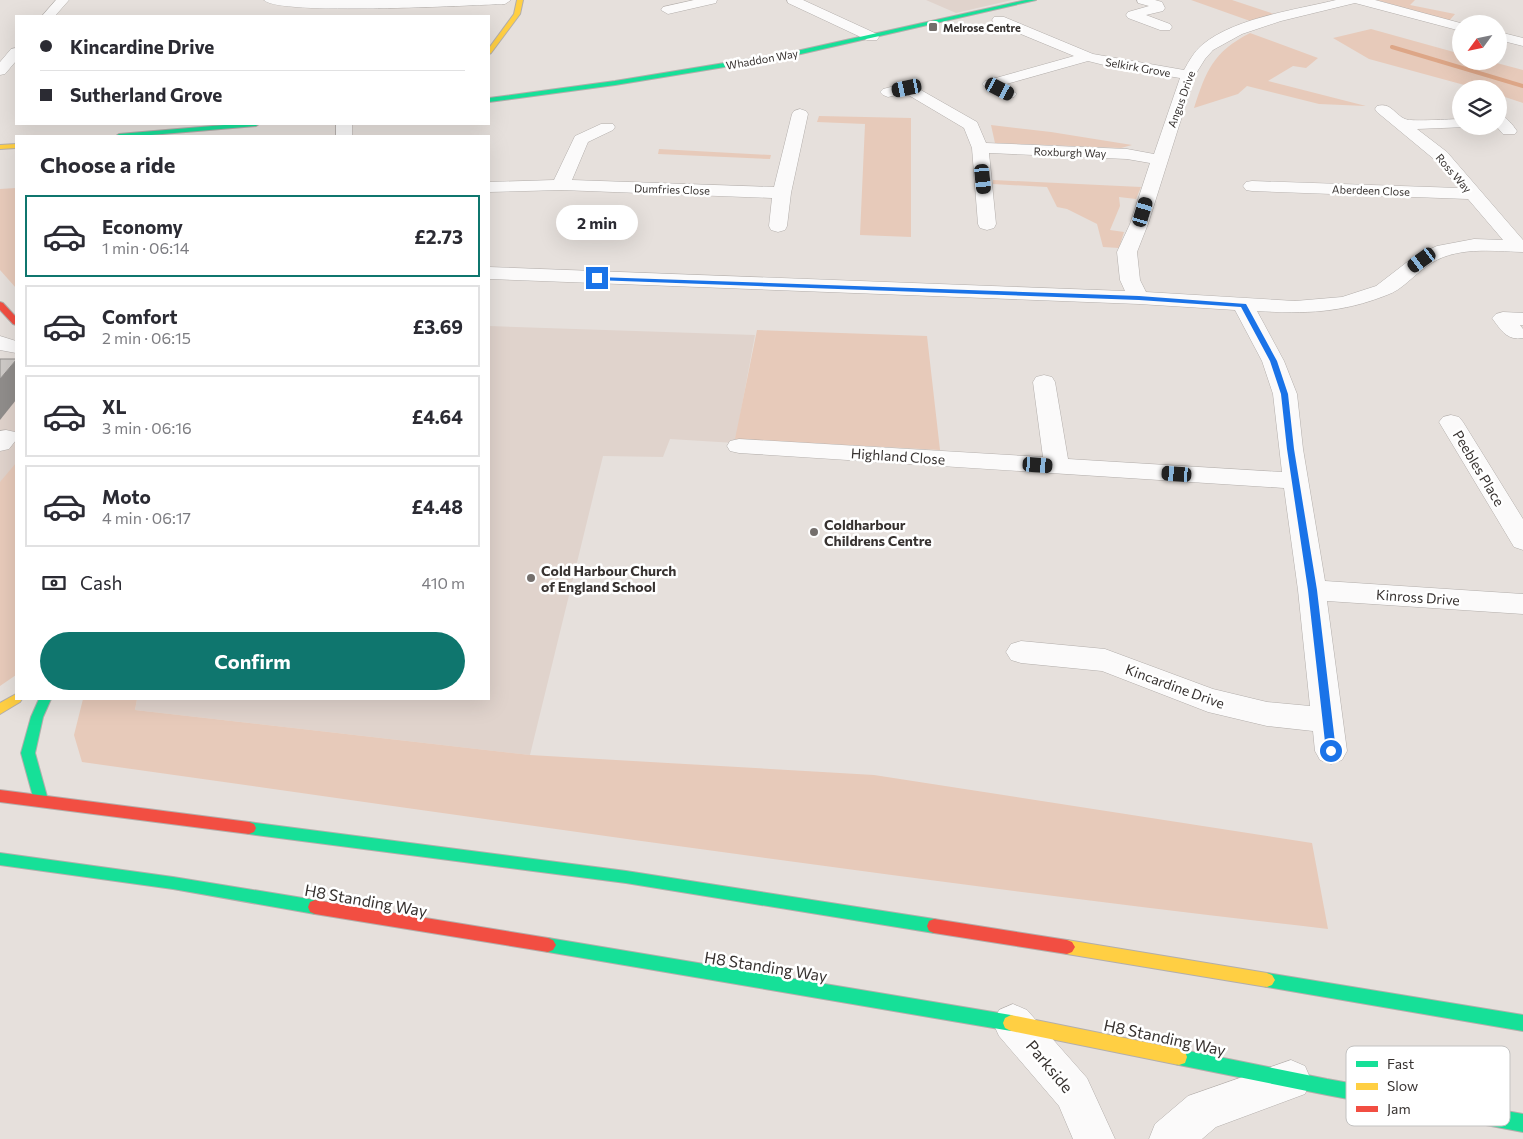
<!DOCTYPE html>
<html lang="en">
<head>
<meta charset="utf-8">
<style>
	:root { --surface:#fff; --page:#f2f2f3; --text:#2b2b33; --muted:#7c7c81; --line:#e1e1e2; --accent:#0f766e }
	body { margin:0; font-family:Commissioner,sans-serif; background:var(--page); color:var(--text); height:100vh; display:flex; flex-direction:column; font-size:19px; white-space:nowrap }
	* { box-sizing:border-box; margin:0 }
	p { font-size:16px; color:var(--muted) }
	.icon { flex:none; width:28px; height:28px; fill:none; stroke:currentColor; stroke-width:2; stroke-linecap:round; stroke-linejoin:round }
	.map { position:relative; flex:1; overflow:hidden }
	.sheet { position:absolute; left:15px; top:135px; width:475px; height:565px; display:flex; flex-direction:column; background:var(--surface); border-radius:0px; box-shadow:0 5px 20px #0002 }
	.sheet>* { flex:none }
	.top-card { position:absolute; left:15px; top:15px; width:475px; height:110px; border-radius:0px; box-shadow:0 5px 20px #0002; display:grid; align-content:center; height:110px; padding:0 25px; background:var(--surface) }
	.needle { width:32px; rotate:237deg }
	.tools { position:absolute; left:1452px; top:15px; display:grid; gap:10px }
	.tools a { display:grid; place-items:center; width:55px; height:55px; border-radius:50%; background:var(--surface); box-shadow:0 5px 20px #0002; font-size:25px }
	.end { position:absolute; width:22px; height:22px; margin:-11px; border:6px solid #1a73e8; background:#fff; box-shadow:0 0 0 2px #fff }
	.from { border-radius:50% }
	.bubble { position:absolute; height:35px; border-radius:18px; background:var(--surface); box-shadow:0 5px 20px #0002; font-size:16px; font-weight:700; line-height:35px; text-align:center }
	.car { position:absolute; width:15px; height:30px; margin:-15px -8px; border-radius:6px; box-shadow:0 0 4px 1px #0007; background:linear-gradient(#222 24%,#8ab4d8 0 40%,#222 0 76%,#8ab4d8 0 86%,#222 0) }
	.top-card b { display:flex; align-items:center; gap:18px; height:48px; font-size:19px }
	.top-card b+b { border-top:1px solid var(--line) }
	.top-card i { width:12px; height:12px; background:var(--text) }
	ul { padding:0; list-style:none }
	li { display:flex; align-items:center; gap:15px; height:82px; margin:0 10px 8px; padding:0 15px; border:2px solid var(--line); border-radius:0px }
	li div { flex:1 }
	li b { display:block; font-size:19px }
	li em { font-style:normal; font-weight:700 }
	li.current { border-color:var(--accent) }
	li>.icon { width:45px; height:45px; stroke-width:1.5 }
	h2 { padding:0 25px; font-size:22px; line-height:60px }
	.pay { display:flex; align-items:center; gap:12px; height:55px; padding:0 25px; font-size:19px }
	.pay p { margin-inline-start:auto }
	.action { display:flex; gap:10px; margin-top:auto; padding:10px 25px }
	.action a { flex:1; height:58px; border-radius:30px; background:var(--accent); color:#fff; font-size:20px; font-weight:700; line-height:58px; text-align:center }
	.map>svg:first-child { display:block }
	.built { fill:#e0d3cc }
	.green { fill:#e7caba }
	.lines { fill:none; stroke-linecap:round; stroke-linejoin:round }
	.stream { stroke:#dda687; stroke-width:4 }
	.street-casing { stroke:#b3aeab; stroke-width:1 }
	.fast-casing { stroke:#b3aeab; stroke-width:2 }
	.slow-casing { stroke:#b3aeab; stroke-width:2 }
	.jam-casing { stroke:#b3aeab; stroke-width:2 }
	.street { fill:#fbfafa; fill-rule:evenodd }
	.fast { fill:#16e098; fill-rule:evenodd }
	.slow { fill:#ffcf43; fill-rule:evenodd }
	.jam { fill:#f24e42; fill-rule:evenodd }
	.shaded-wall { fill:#908d8b }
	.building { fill:#cecac7; stroke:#908d8b }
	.route { fill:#1a73e8 }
	.poi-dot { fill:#746f6c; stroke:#fff; stroke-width:2 }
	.labels { text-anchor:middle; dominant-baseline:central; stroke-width:5; stroke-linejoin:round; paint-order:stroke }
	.far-poi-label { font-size:11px; font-weight:bold; fill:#373230; stroke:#fff; text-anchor:start }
	.far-street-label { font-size:11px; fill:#373230; stroke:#fff }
	.street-label { font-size:14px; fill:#373230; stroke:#fff }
	.poi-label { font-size:14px; font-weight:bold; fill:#373230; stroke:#fff; text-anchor:start }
	.near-street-label { font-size:16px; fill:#373230; stroke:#fff }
	.key { fill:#fff; stroke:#c3c2c1; stroke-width:1 }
	.key-label { font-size:14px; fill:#373230 }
</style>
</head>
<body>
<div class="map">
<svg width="1523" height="1139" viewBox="0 0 1523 1139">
	<rect width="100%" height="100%" fill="#e6e0dc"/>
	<path class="built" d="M926 0H1012L956 13Z
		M489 326 755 335 735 443 670 439 663 457 603 456 530 755 135 710 137 699H489Z
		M0 361 16 366V485L0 506Z"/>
	<path class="green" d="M1191 0H1232L1277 15 1253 22Z
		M1377 0H1415L1410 5 1455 14 1449 21Z
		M1371 29 1461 54V61H1489L1523 70V103L1499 95V89H1479L1369 59 1333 38Z
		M1250 33 1318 58 1306 68 1293 66 1268 81 1366 106 1319 104 1247 86 1238 94 1194 108C1206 71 1213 52 1250 33Z
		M819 116 911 118V237L860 235 865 124 817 122Z
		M991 125 1051 132 1132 145 1121 148 995 143Z
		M659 149 771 155 770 159 658 154Z
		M993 180 1141 187 1136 199 1119 197 1120 206 1110 230 1124 232 1119 248 1103 247 1097 224 1067 209 1057 207 1047 187 993 184Z
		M16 188V288L0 270V189Z
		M757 330 927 336 940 450 735 439Z
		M16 463V675L0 686V482Z
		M83 699H137L135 710 530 755 874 775 1312 843 1328 929C911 882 497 820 82 762L74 735Z"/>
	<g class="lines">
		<path class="stream" d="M1392 47 1523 86"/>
		<g class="street-casing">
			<path id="street" d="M56 0H69L55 16H42Z
				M264 0H511L505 4C473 5 277 16 264 0Z
				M694 0H717L716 3 668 14 661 10 663 7Z
				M787 0H803L877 34 879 37 877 40H867L788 3Z
				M1137 0H1155L1162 2 1165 8 1163 11 1146 15 1170 24 1172 27 1170 30H1160L1128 18 1126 15 1128 12 1149 6 1138 3Z
				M1336 0H1375L1464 24H1461V31L1355 3 1281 21 1242 34 1213 50 1205 59 1195 75 1148 224 1137 252 1140 280 1146 292 1295 301 1342 297 1376 286 1415 256 1437 246 1474 239 1503 240 1468 199 1252 191 1246 190 1243 186 1246 182 1252 181 1459 188 1435 160 1377 112 1375 109 1377 106C1391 102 1394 114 1405 119 1413 122 1450 119 1461 119V126L1467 127 1417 129 1447 152 1523 240V252C1491 251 1454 246 1427 266 1414 275 1402 290 1387 295 1342 313 1305 314 1257 311L1284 361 1297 394 1303 449 1325 581 1523 594V614L1327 601 1347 751 1342 760 1331 764 1320 760 1315 751 1313 731 1267 726 1208 712 1102 671 1021 663 1011 660 1006 652 1011 644 1021 641 1105 649 1213 689 1267 702 1310 706 1298 590 1284 488 739 453 730 451 727 446 730 441 739 439 1043 457 1033 382 1036 377 1044 375 1052 377 1055 382 1068 459 1282 472 1273 394 1262 361 1235 310 1139 304 489 279V267L1125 291 1120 280 1117 252 1130 224 1150 163 1127 159 989 153 996 224 994 228 987 230 980 228 978 224 972 148 964 128 905 93 888 97 883 95 880 92 883 89 907 83 912 85 977 122 986 143 1127 149 1154 154 1180 78 1112 67 1088 61 1003 85 1017 94 1014 97C1004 100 989 92 982 84L985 81 1074 56 994 23 992 20 994 17H1004L1093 54 1184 70C1189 61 1194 52 1202 45 1234 18 1295 10 1336 0Z
				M1499 32 1523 38V46L1499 40Z
				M16 48V61L5 74 0 75V62L11 49Z
				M800 109 806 111 808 114 791 193 787 226 785 230 778 232 771 230 769 226 772 198 561 190 489 192V182L554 180 575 136 601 124H613L615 127 613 130 588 142 572 180 774 187 792 114 794 111Z
				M1499 115C1507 117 1512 124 1517 131L1515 134H1503L1496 126H1499Z
				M336 124H352V136H336Z
				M1503 312 1523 313V325H1520L1523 329V338C1507 341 1501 330 1492 318L1496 314Z
				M0 336 16 341V353L0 350Z
				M1451 415 1459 417 1463 422 1523 519V550L1514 547 1439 422 1443 417Z
				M6 430 15 432 16 440 9 449 0 451V431Z
				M1013 1004 1027 1010 1087 1078 1115 1139H1073L1059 1106 999 1036 993 1023 999 1010Z
				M1291 1060 1305 1066 1311 1080 1305 1094 1216 1127 1202 1139H1149L1155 1124 1188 1096Z"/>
		</g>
		<g class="fast-casing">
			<path id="fast" d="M1026 0H1036L792 56 615 85 489 102V98L615 81 792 52Z
				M236 124H259L256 126 139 136H116L119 134Z
				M39 699H51L43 717 35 753 48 800 46 804 41 806 36 804 34 800 21 753 31 717Z
				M249 822 626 871 934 919 939 921 941 926 939 931 934 933 626 883 249 834 244 832 242 828 244 824Z
				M0 853 173 877 315 900 320 902 322 907 320 912 315 914 173 889 0 865Z
				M548 938 1011 1015 1017 1018 1019 1023 1017 1028 1011 1031 548 952 543 950 540 945 543 940Z
				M1267 973 1523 1015V1031L1267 987 1262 985 1259 980 1262 975Z
				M1179 1049 1327 1079 1523 1114V1132L1327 1095 1179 1065 1173 1063 1171 1057 1173 1051Z"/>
		</g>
		<g class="slow-casing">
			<path id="slow" d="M517 0H523L520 14 491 53 489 54V48L514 14Z
				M16 144V148L0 149V145Z
				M16 694V699H22L20 702 0 714V703Z
				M1067 940 1267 973 1272 975 1275 980 1272 985 1267 987 1067 954 1062 952 1059 947 1062 942Z
				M1011 1015 1179 1049 1185 1051 1187 1057 1185 1063 1179 1065 1011 1031 1005 1028 1003 1023 1005 1018Z"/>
		</g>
		<g class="jam-casing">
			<path id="jam" d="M0 302 3 303 16 317V325L13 324 0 310Z
				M0 790 249 822 254 824 256 828 254 832 249 834 0 802Z
				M315 900 548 938 553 940 556 945 553 950 548 952 315 914 310 912 308 907 310 902Z
				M934 919 1067 940 1072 942 1075 947 1072 952 1067 954 934 933 929 931 927 926 929 921Z"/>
		</g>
		<use href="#street" class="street"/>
		<use href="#fast" class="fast"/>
		<use href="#slow" class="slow"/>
		<use href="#jam" class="jam"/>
	</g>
	<path class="shaded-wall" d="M16 360V400L0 420V379Z"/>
	<path class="building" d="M0 359H16V360L0 379Z"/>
	<path class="route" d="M597 277 1139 296 1246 304 1277 361 1288 394 1294 449 1317 590 1336 751 1334 754 1331 755 1326 751 1308 590 1287 449 1281 394 1270 361 1241 307 1139 300 595 280Z"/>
	<g class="poi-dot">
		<rect x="928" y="22" width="10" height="10" rx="2.5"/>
		<circle cx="814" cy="532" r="5"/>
		<circle cx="531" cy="578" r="5"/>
	</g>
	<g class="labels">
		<g class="far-poi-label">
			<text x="943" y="27">Melrose Centre</text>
		</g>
		<g class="far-street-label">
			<text transform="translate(762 59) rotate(-10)">Whaddon Way</text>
			<text transform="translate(1138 67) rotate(10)">Selkirk Grove</text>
			<text transform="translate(1181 99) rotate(-70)">Angus Drive</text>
			<text transform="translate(1070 152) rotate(2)">Roxburgh Way</text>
			<text transform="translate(1454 173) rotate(49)">Ross Way</text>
			<text transform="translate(672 189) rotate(2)">Dumfries Close</text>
			<text transform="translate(1371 190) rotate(2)">Aberdeen Close</text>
		</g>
		<g class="street-label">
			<text transform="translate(898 456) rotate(4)">Highland Close</text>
			<text transform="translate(1479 468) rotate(59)">Peebles Place</text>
			<text transform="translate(1418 597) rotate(4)">Kinross Drive</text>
			<text transform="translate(1175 686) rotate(20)">Kincardine Drive</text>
		</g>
		<g class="poi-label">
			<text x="824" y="524">Coldharbour<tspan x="824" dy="16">Childrens Centre</tspan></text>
			<text x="541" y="570">Cold Harbour Church<tspan x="541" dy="16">of England School</tspan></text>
		</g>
		<g class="near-street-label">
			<text transform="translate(366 900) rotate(10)">H8 Standing Way</text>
			<text transform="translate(766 966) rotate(9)">H8 Standing Way</text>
			<text transform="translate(1165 1037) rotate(12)">H8 Standing Way</text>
			<text transform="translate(1050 1066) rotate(50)">Parkside</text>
		</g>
	</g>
	<rect x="1346" y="1046" width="164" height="80" rx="8" class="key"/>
	<rect x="1356" y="1061" width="22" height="6" fill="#16e098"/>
	<rect x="1356" y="1083" width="22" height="7" fill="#ffcf43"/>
	<rect x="1356" y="1106" width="22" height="6" fill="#f24e42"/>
	<g class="key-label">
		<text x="1387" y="1069">Fast</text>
		<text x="1387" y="1091">Slow</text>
		<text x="1387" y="1114">Jam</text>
	</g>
</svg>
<div class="tools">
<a><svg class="needle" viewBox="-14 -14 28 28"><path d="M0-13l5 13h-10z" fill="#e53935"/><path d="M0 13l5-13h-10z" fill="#7c7c81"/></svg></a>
<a><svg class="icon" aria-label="layers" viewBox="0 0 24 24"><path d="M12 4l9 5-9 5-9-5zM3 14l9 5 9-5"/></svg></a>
</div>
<i class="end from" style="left:1331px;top:751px"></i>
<i class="end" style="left:597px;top:278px"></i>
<div class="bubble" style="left:556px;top:205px;width:82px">2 min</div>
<i class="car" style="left:907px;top:88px;rotate:258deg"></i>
<i class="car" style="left:1000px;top:89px;rotate:117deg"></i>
<i class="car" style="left:983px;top:179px;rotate:174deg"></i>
<i class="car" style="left:1143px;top:212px;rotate:17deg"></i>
<i class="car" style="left:1422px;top:260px;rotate:234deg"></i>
<i class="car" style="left:1038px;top:465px;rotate:94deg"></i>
<i class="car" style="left:1177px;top:474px;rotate:274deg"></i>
<div class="top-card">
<b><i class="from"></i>Kincardine Drive</b>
<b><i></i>Sutherland Grove</b>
</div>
<section class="sheet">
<h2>Choose a ride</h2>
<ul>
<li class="current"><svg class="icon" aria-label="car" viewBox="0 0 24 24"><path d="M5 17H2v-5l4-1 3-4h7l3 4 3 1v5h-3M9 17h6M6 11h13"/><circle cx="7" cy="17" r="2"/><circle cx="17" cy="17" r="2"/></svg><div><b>Economy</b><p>1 min · 06:14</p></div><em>£2.73</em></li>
<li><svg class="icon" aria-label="car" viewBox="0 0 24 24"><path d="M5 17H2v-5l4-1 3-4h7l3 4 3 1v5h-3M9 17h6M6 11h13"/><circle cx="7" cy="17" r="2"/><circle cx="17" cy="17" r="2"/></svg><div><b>Comfort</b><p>2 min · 06:15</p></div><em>£3.69</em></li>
<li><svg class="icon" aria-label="car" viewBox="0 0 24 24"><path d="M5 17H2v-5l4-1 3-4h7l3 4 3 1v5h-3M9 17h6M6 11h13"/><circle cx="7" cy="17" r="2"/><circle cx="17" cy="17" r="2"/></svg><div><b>XL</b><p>3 min · 06:16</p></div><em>£4.64</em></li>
<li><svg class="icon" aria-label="car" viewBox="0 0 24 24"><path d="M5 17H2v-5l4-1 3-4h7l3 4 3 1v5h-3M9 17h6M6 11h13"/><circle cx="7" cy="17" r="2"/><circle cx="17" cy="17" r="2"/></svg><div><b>Moto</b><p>4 min · 06:17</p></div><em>£4.48</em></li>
</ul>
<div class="pay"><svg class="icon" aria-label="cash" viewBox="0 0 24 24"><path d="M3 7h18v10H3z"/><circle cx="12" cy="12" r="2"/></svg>Cash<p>410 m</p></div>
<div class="action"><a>Confirm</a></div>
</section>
</div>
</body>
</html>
